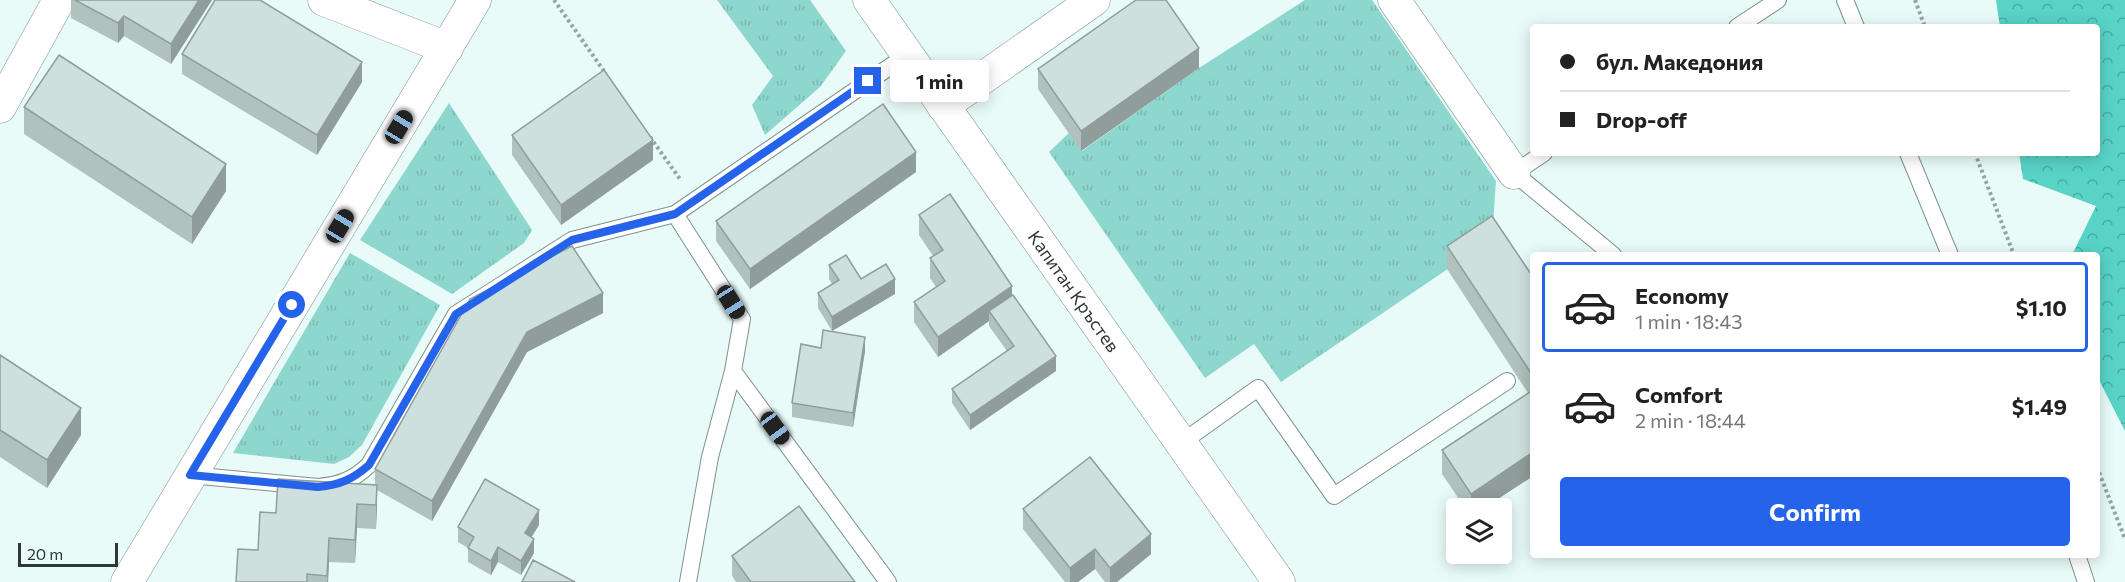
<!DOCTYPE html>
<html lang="en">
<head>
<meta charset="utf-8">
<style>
	:root { --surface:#fff; --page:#f6f6f6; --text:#222; --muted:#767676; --line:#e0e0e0; --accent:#2563eb }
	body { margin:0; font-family:Commissioner,sans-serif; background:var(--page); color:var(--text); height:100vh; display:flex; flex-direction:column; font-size:22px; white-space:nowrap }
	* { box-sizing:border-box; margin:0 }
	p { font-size:20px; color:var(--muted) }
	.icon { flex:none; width:33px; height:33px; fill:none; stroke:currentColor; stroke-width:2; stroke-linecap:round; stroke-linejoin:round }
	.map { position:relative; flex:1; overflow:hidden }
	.drawer { position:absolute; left:1530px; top:252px; width:570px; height:306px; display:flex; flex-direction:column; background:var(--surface); border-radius:6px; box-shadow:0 3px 15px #0003 }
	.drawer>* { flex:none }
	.top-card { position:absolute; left:1530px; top:24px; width:570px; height:132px; border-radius:6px; box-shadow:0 3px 15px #0003; display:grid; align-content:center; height:132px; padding:0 30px; background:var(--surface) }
	.controls { position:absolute; left:1446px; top:498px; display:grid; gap:12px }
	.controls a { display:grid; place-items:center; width:66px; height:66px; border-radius:6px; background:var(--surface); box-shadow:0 3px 15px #0003; font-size:30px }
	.scale { position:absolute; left:18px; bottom:15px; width:100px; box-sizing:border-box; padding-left:6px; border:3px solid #2f3736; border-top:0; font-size:16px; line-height:21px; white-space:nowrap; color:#2f3736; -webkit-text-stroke:4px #e8fbf8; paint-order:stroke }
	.end { position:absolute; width:27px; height:27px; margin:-14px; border:8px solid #2563eb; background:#fff; box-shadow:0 0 0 3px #fff }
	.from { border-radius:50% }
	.bubble { position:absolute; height:42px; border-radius:6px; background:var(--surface); box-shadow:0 3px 15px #0003; font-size:20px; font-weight:700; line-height:42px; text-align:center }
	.car { position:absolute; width:18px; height:36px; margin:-18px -9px; border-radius:8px; box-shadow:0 0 4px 2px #0007; background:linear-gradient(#222 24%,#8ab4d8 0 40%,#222 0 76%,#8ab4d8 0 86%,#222 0) }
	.top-card b { display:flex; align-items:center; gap:21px; height:57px; font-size:22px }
	.top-card b+b { border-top:2px solid var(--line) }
	.top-card i { width:15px; height:15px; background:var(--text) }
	ul { padding:10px 0 0; list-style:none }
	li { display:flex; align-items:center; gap:18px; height:90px; margin:0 12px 9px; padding:0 18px; border:3px solid transparent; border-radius:6px }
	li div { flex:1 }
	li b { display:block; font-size:22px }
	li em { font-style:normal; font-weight:700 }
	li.on { border-color:var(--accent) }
	li>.icon { width:54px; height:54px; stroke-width:1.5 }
	.action { display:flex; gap:12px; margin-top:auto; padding:12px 30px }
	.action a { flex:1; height:69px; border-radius:6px; background:var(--accent); color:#fff; font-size:24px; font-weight:700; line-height:69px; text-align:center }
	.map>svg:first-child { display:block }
	.forest { fill:url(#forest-crowns) }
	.park { fill:url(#park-tufts) }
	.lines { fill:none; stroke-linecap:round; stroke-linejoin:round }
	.service-casing { stroke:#7f918e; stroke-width:18 }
	.minor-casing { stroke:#7f918e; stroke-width:33 }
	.path { stroke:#96a4a2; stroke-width:4; stroke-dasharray:3 3; stroke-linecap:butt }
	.service { stroke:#fff; stroke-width:16 }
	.minor { stroke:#fff; stroke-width:32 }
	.wall { fill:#b0c1be }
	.shaded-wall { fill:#909d9b }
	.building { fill:#cde0dd; stroke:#909d9b; stroke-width:1.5 }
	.route { stroke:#2563eb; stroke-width:8 }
	.labels { text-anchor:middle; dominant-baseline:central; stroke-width:4.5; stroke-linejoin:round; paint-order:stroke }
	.street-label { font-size:18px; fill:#2f3736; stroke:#e8fbf8 }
</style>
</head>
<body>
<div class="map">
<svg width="2125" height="582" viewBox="0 0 2125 582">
	<defs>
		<pattern id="forest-crowns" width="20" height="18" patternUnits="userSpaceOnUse" patternTransform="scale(1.5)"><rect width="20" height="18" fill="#58d3c6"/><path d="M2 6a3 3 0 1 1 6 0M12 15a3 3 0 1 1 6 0" fill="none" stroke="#49aca2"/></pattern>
		<pattern id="park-tufts" width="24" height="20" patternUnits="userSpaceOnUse" patternTransform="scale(1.5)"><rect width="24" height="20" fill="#8ed7ce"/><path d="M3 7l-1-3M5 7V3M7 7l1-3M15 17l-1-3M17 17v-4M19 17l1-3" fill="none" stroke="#7bb9b2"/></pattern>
	</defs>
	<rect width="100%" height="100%" fill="#e8fbf8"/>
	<path class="forest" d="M1996 0H2125V431L2097 376V255H2072L2096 206 2023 179 2019 153H2097V27H2000Z"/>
	<path class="park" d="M717 0H810L846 51 820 87 765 135 752 105 773 76Z
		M1305 0H1372L1496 181 1492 239 1281 382 1254 344 1205 378 1049 152 1069 133 1082 151 1199 68Z
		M449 103 532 230 524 243 452 294 360 240Z
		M350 253 440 305 362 445 349 457 334 464 233 453Z"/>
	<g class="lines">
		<g class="service-casing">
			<path id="service" d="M1845 0 1856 27
				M1737 27 1778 0
				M1544 153 1514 173 1613 255
				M1908 153 1950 255
				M733 371 888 582
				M1181 443 1258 388 1334 496 1507 381
				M190 475 318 487C340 485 353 480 369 465L456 314 572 240 675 214
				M2077 555 2086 582
				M688 582 710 457 733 371 742 319 675 214 907 55"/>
		</g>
		<g class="minor-casing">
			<g id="minor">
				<path d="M324 0 447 48"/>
				<path id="s1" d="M869 0 1279 582"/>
				<path d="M1394 0 1514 173"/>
				<path d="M943 106 1094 0"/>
				<path d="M0 107 59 0"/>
				<path d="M127 582 475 0"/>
			</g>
		</g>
		<path class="path" d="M554 0 606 74
			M1915 0 1925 27
			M650 137 680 179
			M1975 153 2014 255
			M2097 467 2125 539"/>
		<use href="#service" class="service"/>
		<use href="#minor" class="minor"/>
	</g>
	<path class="wall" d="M71 0H212L171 64 124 36 118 43 71 18Z
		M182 54 362 82 317 155 182 74Z
		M1199 68 1081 151 1038 89V69Z
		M24 107 226 191 192 244 24 134Z
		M512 135 653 160 561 225 512 155Z
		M916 172 750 289 716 241V221Z
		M919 215 1012 295 1056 371 970 430 952 403V389L1007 351 989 326V321L938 357 914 322V302L936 287 930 278V258L933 256 919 235Z
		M1447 246 1533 277V476L1484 508H1465L1442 474V450L1528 393 1447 269Z
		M829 265 861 279 895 294 832 331 818 308V293L832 284 829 279Z
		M470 299 603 313 527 352 432 521 377 490 376 529 357 528 355 563 329 562 328 582H236L258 550 276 513 375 485V469Z
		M821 348 865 351 853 427 792 417V403Z
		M0 355 81 435 47 488 0 457Z
		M1023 509 1151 554 1117 582H1105L1095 569 1078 582H1065L1023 529Z
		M539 525 531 537 534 553 521 575 498 562 491 575 468 562V548L458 542V527Z
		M732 556 855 582H736L732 576Z"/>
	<path class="shaded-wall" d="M199 0H212L171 64V44Z
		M124 16V36L118 43V23Z
		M1199 48V68L1081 151V131Z
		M362 62V82L317 155V135Z
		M653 140V160L561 225V205Z
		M916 152V172L750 289V269Z
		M226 164V191L192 244V217Z
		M895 279V294L832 331V317Z
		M1012 286V306L989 311V321L938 357V337Z
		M603 293V313L527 352 432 521V501L527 332Z
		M865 337V351L853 427V413Z
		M1056 356V371L970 430V415Z
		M81 408V435L47 488V460Z
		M1533 452V476L1484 508H1471V494Z
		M377 485V509L376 529V505Z
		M357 504V528L355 563V540Z
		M539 510V525L525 548V533Z
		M1151 534V554L1117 582H1110V568Z
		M329 538V562L328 582H327Z
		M534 539V553L521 575V561Z
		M498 547V562L491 575V561Z
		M1095 549V569L1078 582H1070V568Z"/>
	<path class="building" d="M75 0H199L171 44 124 16 118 23Z
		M215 0H260L362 62 317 135 182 54Z
		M1136 0H1166L1199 48 1081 131 1038 69Z
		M59 55 226 164 192 217 24 107Z
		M604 70 653 140 561 205 512 135Z
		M883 104 916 152 750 269 716 221Z
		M950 194 1012 286 938 337 914 302 945 281 930 258 943 250 919 215Z
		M1492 216 1533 277V376L1447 246Z
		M572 246 603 293 527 332 432 501 375 469 470 299Z
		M846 255 861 279 886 264 895 279 832 317 818 293 839 280 829 265Z
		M1013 295 1056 356 970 415 952 389 1014 346 989 311Z
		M823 330 865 337 853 413 792 403 801 344 821 348Z
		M0 355 81 408 47 460 0 430Z
		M1533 390V452L1471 494 1442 450Z
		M1090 457 1151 534 1110 568 1095 549 1070 568 1023 509Z
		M278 479 377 485 376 505 357 504 355 540 329 538 327 576 307 574V582H236L238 549 258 550 260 512 276 513Z
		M485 479 539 510 525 533 534 539 521 561 498 547 491 561 468 548 474 537 458 527Z
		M799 506 855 582H751L732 556Z
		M533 560 575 582H522Z"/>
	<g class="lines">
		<path class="route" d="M292 305 190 475 318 487C340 485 353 479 369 465L456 314 572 240 675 214 868 81"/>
	</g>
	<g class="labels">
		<g class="street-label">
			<text stroke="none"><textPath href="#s1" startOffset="356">Капитан Кръстев</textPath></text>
		</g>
	</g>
</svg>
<div class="controls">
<a><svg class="icon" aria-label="layers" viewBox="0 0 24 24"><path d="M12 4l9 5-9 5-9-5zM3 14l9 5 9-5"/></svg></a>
</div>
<div class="scale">20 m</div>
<i class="end from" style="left:292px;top:305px"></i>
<i class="end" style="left:868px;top:81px"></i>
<div class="bubble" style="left:890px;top:60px;width:99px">1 min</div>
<i class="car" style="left:399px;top:127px;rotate:31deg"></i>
<i class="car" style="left:340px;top:226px;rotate:31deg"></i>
<i class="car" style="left:731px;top:302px;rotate:148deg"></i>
<i class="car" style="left:775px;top:428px;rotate:144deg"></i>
<div class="top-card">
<b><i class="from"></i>бул. Македония</b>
<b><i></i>Drop-off</b>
</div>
<section class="drawer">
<ul>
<li class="on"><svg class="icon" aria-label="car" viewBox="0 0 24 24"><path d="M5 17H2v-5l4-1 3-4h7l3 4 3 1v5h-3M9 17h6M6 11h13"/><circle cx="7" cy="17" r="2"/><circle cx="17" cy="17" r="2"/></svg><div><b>Economy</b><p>1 min · 18:43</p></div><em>$1.10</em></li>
<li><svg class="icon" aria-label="car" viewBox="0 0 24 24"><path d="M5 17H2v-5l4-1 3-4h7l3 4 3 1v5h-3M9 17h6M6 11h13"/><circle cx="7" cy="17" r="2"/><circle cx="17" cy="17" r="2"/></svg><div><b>Comfort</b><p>2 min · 18:44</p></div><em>$1.49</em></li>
</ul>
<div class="action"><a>Confirm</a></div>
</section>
</div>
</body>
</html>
